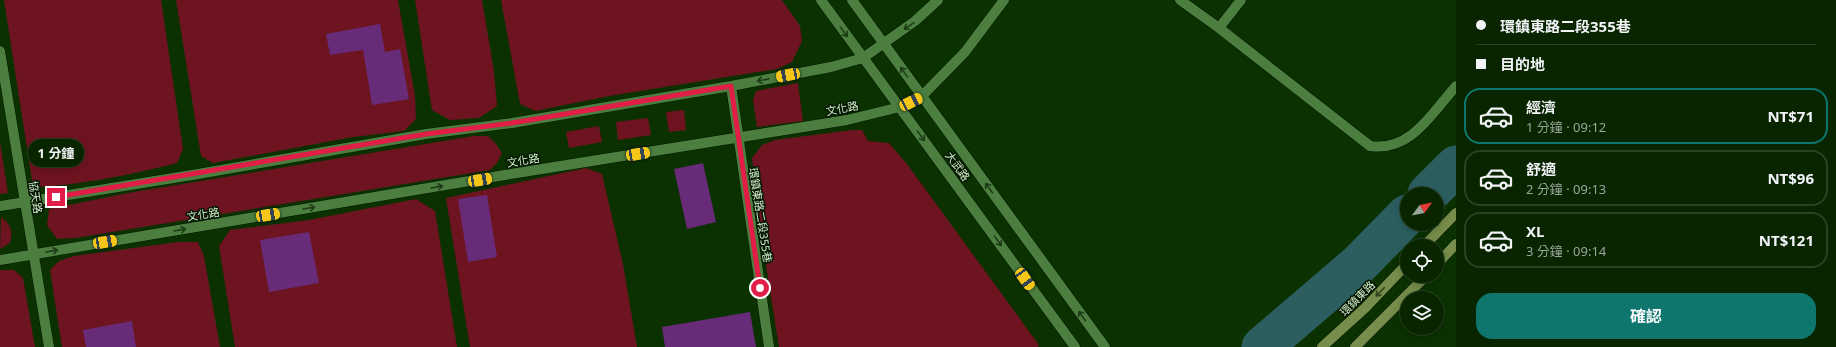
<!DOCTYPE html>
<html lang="zh-TW">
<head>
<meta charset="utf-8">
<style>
	:root { --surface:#082500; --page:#16310f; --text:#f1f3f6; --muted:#98a599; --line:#294222; --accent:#0f766e }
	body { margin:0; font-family:"Noto Sans","Noto Sans TC",sans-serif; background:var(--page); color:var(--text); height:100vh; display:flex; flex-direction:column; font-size:15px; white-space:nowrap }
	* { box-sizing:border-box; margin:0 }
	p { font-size:13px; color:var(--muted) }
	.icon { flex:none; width:22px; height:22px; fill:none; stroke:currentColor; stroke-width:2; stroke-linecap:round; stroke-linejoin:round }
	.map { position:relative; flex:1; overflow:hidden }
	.side { display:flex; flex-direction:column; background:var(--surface); width:380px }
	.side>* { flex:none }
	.top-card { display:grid; align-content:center; height:88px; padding:0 20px; background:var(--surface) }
	.needle { width:26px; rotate:58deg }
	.controls { position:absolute; left:1400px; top:187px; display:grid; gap:8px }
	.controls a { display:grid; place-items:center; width:44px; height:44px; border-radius:50%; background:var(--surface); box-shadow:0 2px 10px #0003,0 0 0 1px var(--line); font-size:20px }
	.end { position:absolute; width:18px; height:18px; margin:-9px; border:5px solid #e11d48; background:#fff; box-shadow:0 0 0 2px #fff }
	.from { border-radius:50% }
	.bubble { position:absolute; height:28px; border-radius:14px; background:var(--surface); box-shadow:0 2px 10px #0003,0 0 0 1px var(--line); font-size:13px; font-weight:700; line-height:28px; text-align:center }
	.car { position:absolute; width:12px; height:24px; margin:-12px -6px; border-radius:5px; box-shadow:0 0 3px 1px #0007; background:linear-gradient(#f5c518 24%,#345 0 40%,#f5c518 0 76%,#345 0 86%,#f5c518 0) }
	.top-card b { display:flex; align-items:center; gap:14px; height:38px; font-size:15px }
	.top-card b+b { border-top:1px solid var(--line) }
	.top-card i { width:10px; height:10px; background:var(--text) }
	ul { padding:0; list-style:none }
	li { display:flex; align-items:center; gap:12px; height:56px; margin:0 8px 6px; padding:0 12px; border:2px solid var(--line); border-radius:16px }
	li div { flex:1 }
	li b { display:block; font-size:15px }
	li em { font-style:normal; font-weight:700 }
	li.selected { border-color:var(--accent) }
	li>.icon { width:36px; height:36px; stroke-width:1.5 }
	.action { display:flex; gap:8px; margin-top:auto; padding:8px 20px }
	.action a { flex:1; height:46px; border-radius:16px; background:var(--accent); color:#fff; font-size:16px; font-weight:700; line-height:46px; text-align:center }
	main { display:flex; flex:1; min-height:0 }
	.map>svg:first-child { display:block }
	.green { fill:#6d1420 }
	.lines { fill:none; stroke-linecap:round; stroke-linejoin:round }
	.river { stroke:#2c5e60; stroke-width:41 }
	.building { fill:#682b77 }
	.street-casing { stroke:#001700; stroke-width:11 }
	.secondary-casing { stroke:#001700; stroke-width:11 }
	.street { stroke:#4c7f3f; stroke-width:10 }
	.secondary { stroke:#768d4b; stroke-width:10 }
	.oneway { stroke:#1d3b16 }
	.oneway2 { stroke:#31461e }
	.route { stroke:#e11d48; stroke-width:5 }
	.labels { text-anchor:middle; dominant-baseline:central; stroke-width:3; stroke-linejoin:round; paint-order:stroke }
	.street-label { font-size:11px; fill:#d1edca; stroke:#031600 }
</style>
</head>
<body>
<main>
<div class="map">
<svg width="1456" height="347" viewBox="0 0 1456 347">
	<rect width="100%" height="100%" fill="#0b3100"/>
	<path class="green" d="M4 0H161L183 149 177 163C134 174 77 186 33 187Z
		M176 0H398L415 96 416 119 404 131 353 137 213 163 201 156Z
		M415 0H482L494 71 497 106 479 118 450 120 432 110Z
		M501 0H782L800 26 802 41 792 62 777 69 609 96 535 111 520 104Z
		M798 83 803 121 757 127 753 100 756 91Z
		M684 110 686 130 669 132 666 112Z
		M648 118 651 135 618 140 616 122Z
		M599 126 602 142 569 148 566 132Z
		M852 130H862L868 141 889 143 907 164 1039 345 1038 347H779L764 253 752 158 762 145 775 140Z
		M474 136H488L496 144 502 153 497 163 490 170 76 238 57 239 47 225 49 209 128 193Z
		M0 142 8 193 0 194Z
		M586 168 602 174 623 264 637 347H470L446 198Z
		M416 199 435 211 457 347H235L219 246 230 230 309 220Z
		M1 217C11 225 13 230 10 243L0 249Z
		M178 242H198L204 256 220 347H62L50 270 59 261 74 256Z
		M0 270H14L23 278 35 347H0Z"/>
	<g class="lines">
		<path class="river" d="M1428 194 1456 166
			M1262 347 1359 264 1407 215"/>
	</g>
	<path class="building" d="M380 24 385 52 400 49 409 99 372 105 363 50 330 55 326 34Z
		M703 163 716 222 687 229 674 169Z
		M487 195 497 257 468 262 458 199Z
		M309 232 319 283 269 292 260 240Z
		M750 312 756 347H665L662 327Z
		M132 321 136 347H86L83 330Z"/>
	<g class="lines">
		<g class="street-casing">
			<path id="street" d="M821 0 1075 347
				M852 0 1105 347
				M1180 0 1219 28 1370 146C1411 152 1432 113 1456 86
				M1219 28 1241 0
				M0 51 49 347
				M731 86 769 347
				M0 206 198 174 426 134 512 123 731 86 831 67 863 58 915 21 938 0
				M0 260 523 172 847 120 900 107 922 96 965 52 1004 0"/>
		</g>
		<g class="secondary-casing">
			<path id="secondary" d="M1424 246 1456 213
				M1437 264 1456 244
				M1322 347 1365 308 1407 264
				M1355 347 1426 276"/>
		</g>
		<use href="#street" class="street"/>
		<use href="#secondary" class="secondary"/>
	</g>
	<defs><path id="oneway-shaft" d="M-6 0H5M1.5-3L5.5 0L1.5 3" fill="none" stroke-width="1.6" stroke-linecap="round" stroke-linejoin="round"/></defs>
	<g class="oneway">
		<use href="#oneway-shaft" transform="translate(909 26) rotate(145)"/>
		<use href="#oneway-shaft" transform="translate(844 32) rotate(54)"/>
		<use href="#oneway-shaft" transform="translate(904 72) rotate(-126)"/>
		<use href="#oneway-shaft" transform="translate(763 80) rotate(169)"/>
		<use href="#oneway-shaft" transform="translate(921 136) rotate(54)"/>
		<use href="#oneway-shaft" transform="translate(437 187) rotate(-10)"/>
		<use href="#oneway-shaft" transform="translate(989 188) rotate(-126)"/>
		<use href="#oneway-shaft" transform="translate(309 208) rotate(-9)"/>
		<use href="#oneway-shaft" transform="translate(180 230) rotate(-10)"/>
		<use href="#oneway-shaft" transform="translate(998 241) rotate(54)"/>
		<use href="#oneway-shaft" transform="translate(52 251) rotate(-10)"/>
		<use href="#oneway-shaft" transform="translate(1082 316) rotate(-126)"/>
	</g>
	<use class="oneway2" href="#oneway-shaft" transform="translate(1380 292) rotate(134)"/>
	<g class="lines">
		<path class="route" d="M56 197 426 134 512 123 731 86 760 288"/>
	</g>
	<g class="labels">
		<g class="street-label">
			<text transform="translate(842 108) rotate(-11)">文化路</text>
			<text transform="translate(523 160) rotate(-9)">文化路</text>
			<text transform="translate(958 166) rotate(54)">大武路</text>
			<text transform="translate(36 197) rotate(81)">協天路</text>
			<text transform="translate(203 214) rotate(-9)">文化路</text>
			<text transform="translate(761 215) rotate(81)">環鎮東路二段355巷</text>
			<text transform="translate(1357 298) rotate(-45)">環鎮東路</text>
		</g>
	</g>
</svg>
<div class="controls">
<a><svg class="needle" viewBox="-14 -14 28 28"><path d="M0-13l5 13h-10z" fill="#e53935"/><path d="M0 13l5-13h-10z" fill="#98a599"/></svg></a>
<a><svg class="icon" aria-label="locate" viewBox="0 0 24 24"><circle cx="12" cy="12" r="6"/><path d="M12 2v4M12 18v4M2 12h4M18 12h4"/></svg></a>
<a><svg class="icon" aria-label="layers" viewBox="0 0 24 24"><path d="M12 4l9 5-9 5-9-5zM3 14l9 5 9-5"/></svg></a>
</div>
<i class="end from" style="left:760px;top:288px"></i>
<i class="end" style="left:56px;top:197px"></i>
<div class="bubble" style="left:28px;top:139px;width:56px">1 分鐘</div>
<i class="car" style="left:788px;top:75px;rotate:259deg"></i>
<i class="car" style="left:911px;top:102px;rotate:64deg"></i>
<i class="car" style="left:638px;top:154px;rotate:81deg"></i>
<i class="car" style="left:480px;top:180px;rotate:80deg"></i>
<i class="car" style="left:268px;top:215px;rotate:81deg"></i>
<i class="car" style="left:105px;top:242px;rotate:80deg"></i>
<i class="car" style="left:1025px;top:279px;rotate:144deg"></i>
</div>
<section class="side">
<div class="top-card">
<b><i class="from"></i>環鎮東路二段355巷</b>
<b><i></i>目的地</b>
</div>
<ul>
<li class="selected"><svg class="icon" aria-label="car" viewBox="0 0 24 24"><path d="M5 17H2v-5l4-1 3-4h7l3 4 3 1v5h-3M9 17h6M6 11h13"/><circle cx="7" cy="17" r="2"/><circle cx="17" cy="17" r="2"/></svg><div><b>經濟</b><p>1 分鐘 · 09:12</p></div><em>NT$71</em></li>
<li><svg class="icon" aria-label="car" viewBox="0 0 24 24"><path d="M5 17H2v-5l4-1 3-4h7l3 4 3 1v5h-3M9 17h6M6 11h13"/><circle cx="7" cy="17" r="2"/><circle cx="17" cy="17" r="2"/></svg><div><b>舒適</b><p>2 分鐘 · 09:13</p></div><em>NT$96</em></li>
<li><svg class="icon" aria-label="car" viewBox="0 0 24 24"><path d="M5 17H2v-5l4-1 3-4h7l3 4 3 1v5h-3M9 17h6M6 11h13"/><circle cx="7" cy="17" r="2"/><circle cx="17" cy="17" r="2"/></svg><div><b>XL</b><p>3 分鐘 · 09:14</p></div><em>NT$121</em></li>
</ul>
<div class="action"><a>確認</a></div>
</section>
</main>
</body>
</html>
